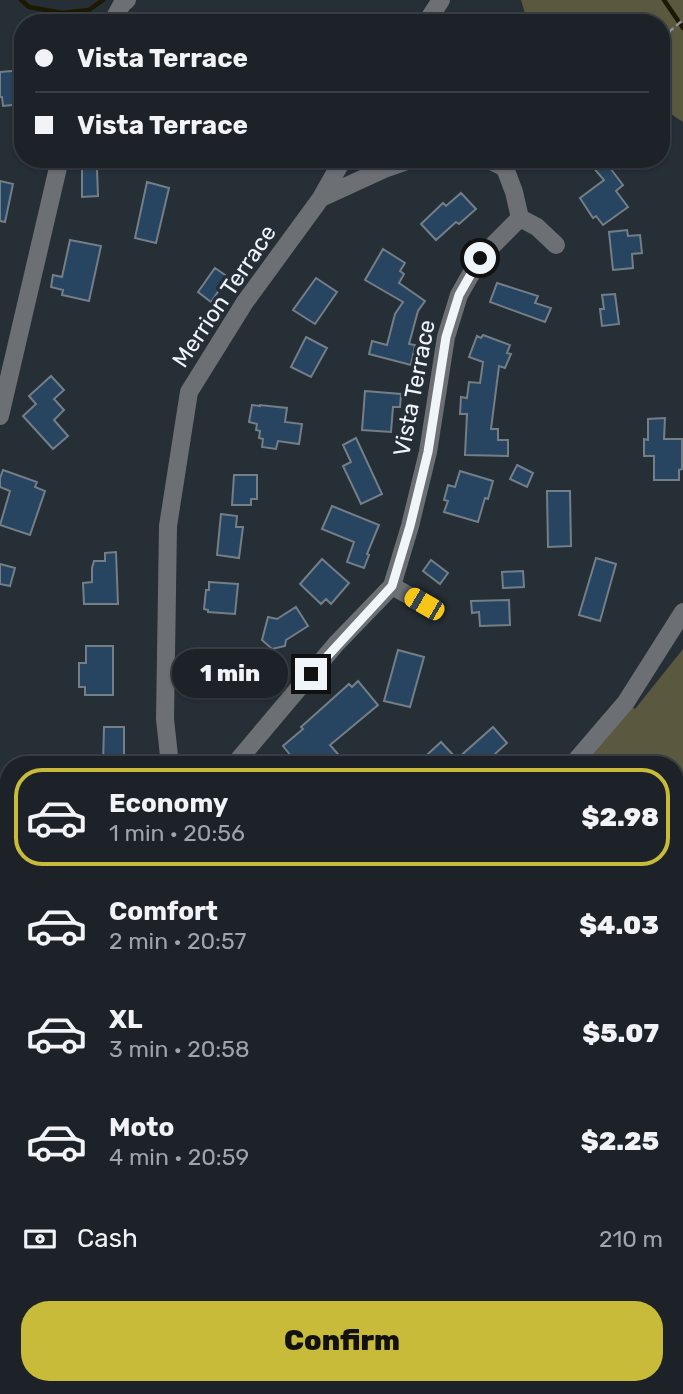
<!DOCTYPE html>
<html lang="en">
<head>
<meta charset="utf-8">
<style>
	:root { --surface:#1c2228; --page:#252a30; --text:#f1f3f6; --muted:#a0a4a8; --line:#3a3f45; --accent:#c9bb3a }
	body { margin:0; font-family:Rubik,sans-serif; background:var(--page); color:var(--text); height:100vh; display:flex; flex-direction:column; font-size:26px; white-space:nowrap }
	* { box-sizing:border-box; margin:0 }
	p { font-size:23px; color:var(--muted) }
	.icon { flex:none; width:38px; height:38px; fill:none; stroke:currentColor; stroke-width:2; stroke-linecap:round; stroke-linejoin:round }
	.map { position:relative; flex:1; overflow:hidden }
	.details { position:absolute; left:0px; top:756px; width:684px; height:639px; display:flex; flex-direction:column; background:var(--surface); border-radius:28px 28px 0 0; box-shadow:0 2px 5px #0004,0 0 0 2px var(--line) }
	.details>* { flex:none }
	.hud { position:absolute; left:14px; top:14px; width:656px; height:154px; border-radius:28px; box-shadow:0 2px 5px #0004,0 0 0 2px var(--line); display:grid; align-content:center; height:154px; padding:0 21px; background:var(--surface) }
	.end { position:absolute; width:32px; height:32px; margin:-16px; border:9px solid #f0f5fa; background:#111; box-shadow:0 0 0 4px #111 }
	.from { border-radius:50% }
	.bubble { position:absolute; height:49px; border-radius:24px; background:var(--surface); box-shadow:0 2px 5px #0004,0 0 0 2px var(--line); font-size:23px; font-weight:800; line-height:49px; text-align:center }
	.car { position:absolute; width:21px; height:42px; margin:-21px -10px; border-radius:9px; box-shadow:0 0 5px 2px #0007; background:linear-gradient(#f5c518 24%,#345 0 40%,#f5c518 0 76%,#345 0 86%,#f5c518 0) }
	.hud b { display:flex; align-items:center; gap:24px; height:66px; font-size:26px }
	.hud b+b { border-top:2px solid var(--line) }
	.hud i { width:18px; height:18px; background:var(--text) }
	ul { padding:12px 0 0; list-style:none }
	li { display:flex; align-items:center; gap:21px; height:98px; margin:0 14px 10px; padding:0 7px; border:4px solid transparent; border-radius:28px }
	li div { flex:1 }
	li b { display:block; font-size:26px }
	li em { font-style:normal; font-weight:800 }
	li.current { border-color:var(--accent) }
	li>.icon { width:63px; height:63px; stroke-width:1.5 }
	.pay { display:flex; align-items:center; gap:18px; height:77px; padding:0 21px; font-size:26px }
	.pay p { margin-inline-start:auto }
	.action { display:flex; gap:14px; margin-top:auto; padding:14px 21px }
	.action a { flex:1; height:80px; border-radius:28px; background:var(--accent); color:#111; font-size:28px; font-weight:800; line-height:80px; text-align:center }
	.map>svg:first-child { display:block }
	.green { fill:#5a583f }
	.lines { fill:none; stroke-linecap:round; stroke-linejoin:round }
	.stream { stroke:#1d1900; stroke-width:4.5 }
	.building { fill:#274560; stroke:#747e87; stroke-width:2 }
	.path { stroke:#899096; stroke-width:2.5; stroke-dasharray:7 3.5; stroke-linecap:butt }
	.minor { stroke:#6c7074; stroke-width:18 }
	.highway { stroke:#c3cdd8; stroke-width:21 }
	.route { stroke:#f0f5fa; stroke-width:9 }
	.labels { text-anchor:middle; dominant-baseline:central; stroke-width:7; stroke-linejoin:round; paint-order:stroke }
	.street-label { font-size:23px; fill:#f0f5fa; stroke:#262e36 }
</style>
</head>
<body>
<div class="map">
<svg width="683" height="1394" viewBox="0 0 683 1394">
	<rect width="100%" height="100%" fill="#262e36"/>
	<path class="green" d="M521 0H683V122L662 108V23H530L527 20Z
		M683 649V817L676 824V765H572L626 702 635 709Z
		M9 1239V1386H44L36 1394H3L0 1391V1246Z"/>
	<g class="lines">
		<path class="stream" d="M21 0 29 7 62 13 89 10 103 0
			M664 0 683 28"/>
	</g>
	<path class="building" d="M23 70V104L3 106 2 97H0V72Z
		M586 159H621L610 168 623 185 616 191 628 207 603 225 596 216 593 218 580 198 604 180Z
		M82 169H97L98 196 82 197Z
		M0 181 13 184 5 222 0 221Z
		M147 182 169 188 156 243 135 238Z
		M461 193 476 209 459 224 456 222 436 240 421 224 443 203 446 206Z
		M627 230 628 236 640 235 642 253 632 254 633 268 613 270 609 232Z
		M70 240 101 246 89 301 62 295 63 290 51 287 53 275 62 277Z
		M383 249 405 263 400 271 404 274 399 283 425 301 418 311 409 344 415 345 411 365 369 354 372 341 387 345 395 314 403 302 365 280Z
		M215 268 228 277 211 302 198 292Z
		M316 278 337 292 315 324 293 310Z
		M497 283 538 296 535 303 551 308 545 322 490 302Z
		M615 294 619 324 602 326 600 309H604L602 295Z
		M483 335 510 345 507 353 511 354 505 368 499 366 491 429H498V440H508V456L465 455 467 414H460L461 397 467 398 469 382 480 383 483 362 469 357 477 336 481 338Z
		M306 337 327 348 311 377 291 367Z
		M51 376 64 390 54 399 64 410 54 420 68 436 53 449 23 416 36 404 29 396Z
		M365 391 401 394 400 407H393L391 432 362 430Z
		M252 405 260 406V405L287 408 285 422 302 424 299 444 278 441 276 449 262 447 263 439 259 438 260 431 256 430 257 424 249 422Z
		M665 418 664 439H682V469L679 470V480H654V456H644V439L648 440V419Z
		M356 438 382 494 361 504 343 466 351 462 343 445Z
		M517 465 533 473 527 487 510 479Z
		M3 470 37 482 35 487 45 491 30 535 0 525 10 491 0 487V478Z
		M460 471 493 481 488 499 485 498 478 522 444 512 448 501 444 500 448 485 455 487Z
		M234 475H257V499H251V505H232Z
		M547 491H570L571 546 548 547Z
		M332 506 379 525 367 554 369 555 364 568 347 562 354 542 322 529Z
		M221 514 237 516 236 527H243L239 558 217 555Z
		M116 552 118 604H84L83 583 92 582V568L94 561H105V553Z
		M596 558 616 564 600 621 579 615Z
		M322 559 349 583 331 604 326 599 321 604 300 584Z
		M431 560 448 573 440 584 423 571Z
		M0 564 15 568 10 586 0 584Z
		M523 571 524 587 503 588 502 572Z
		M209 582 238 584 235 614 208 612V610L204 609 206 590H209Z
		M509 600 510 625 480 626 479 612 472 613 471 601Z
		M296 607 308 626 286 640 285 646 272 649 262 640 268 617 277 619Z
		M86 646H113V695H85V687H79V663H86Z
		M398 650 424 657 410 707 384 701Z
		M199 657 225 659 223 683 188 680 190 659 199 660Z
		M358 681 378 705 330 745 338 754 324 765H280L291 756 283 746 303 729 301 727 349 684 352 687Z
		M104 727H124V764H103Z
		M493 727 507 743 483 765H416L441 742 457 759Z"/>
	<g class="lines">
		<path class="path" d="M665 43 670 31 683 20"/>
		<path class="minor" d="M112 23 122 4 127 0
			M426 23 441 0
			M487 159 505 168 514 192 520 218 537 227 556 245
			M321 198 384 169 413 159
			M0 416 60 159
			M392 586 424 604
			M170 765 165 719 168 526 189 392 245 302 321 198 343 159
			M234 765 336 644 392 586 410 526 428 452 446 337 459 295 480 258 520 218
			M572 765 626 702 683 612
			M676 974 683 968
			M0 1245 9 1238"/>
		<path class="highway" d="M676 824 683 817
			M676 845 683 839
			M676 875 683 869
			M36 1394 44 1386
			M87 1394 95 1386"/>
	</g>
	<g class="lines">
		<path class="route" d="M311 674 392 586 410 526 428 452 446 337 459 295 480 258"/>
	</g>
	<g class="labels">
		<g class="street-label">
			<text transform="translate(224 296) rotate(-56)">Merrion Terrace</text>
			<text transform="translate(414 388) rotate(-79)">Vista Terrace</text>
		</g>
	</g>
</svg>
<i class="end from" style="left:480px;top:258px"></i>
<i class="end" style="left:311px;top:674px"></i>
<div class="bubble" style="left:172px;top:649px;width:116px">1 min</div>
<i class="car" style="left:424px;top:604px;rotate:300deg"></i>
<div class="hud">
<b><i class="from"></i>Vista Terrace</b>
<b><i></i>Vista Terrace</b>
</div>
<section class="details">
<ul>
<li class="current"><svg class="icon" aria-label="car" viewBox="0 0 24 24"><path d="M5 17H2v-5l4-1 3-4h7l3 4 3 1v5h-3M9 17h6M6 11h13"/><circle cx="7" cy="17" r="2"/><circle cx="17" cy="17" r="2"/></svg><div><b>Economy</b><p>1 min · 20:56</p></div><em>$2.98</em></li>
<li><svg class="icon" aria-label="car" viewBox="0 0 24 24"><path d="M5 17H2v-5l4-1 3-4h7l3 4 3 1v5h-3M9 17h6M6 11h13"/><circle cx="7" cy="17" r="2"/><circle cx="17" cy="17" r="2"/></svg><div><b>Comfort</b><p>2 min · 20:57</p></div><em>$4.03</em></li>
<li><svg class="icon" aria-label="car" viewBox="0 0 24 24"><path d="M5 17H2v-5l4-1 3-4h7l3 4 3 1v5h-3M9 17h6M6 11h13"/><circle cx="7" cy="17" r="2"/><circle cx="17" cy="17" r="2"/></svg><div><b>XL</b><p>3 min · 20:58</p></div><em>$5.07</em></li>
<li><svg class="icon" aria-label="car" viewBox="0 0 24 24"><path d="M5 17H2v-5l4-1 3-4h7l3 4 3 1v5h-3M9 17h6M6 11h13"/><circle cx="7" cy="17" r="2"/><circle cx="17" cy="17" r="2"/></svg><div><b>Moto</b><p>4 min · 20:59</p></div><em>$2.25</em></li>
</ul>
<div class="pay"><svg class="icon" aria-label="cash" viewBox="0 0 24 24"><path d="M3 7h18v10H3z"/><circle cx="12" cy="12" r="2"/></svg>Cash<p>210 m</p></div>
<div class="action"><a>Confirm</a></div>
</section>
</div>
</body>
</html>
